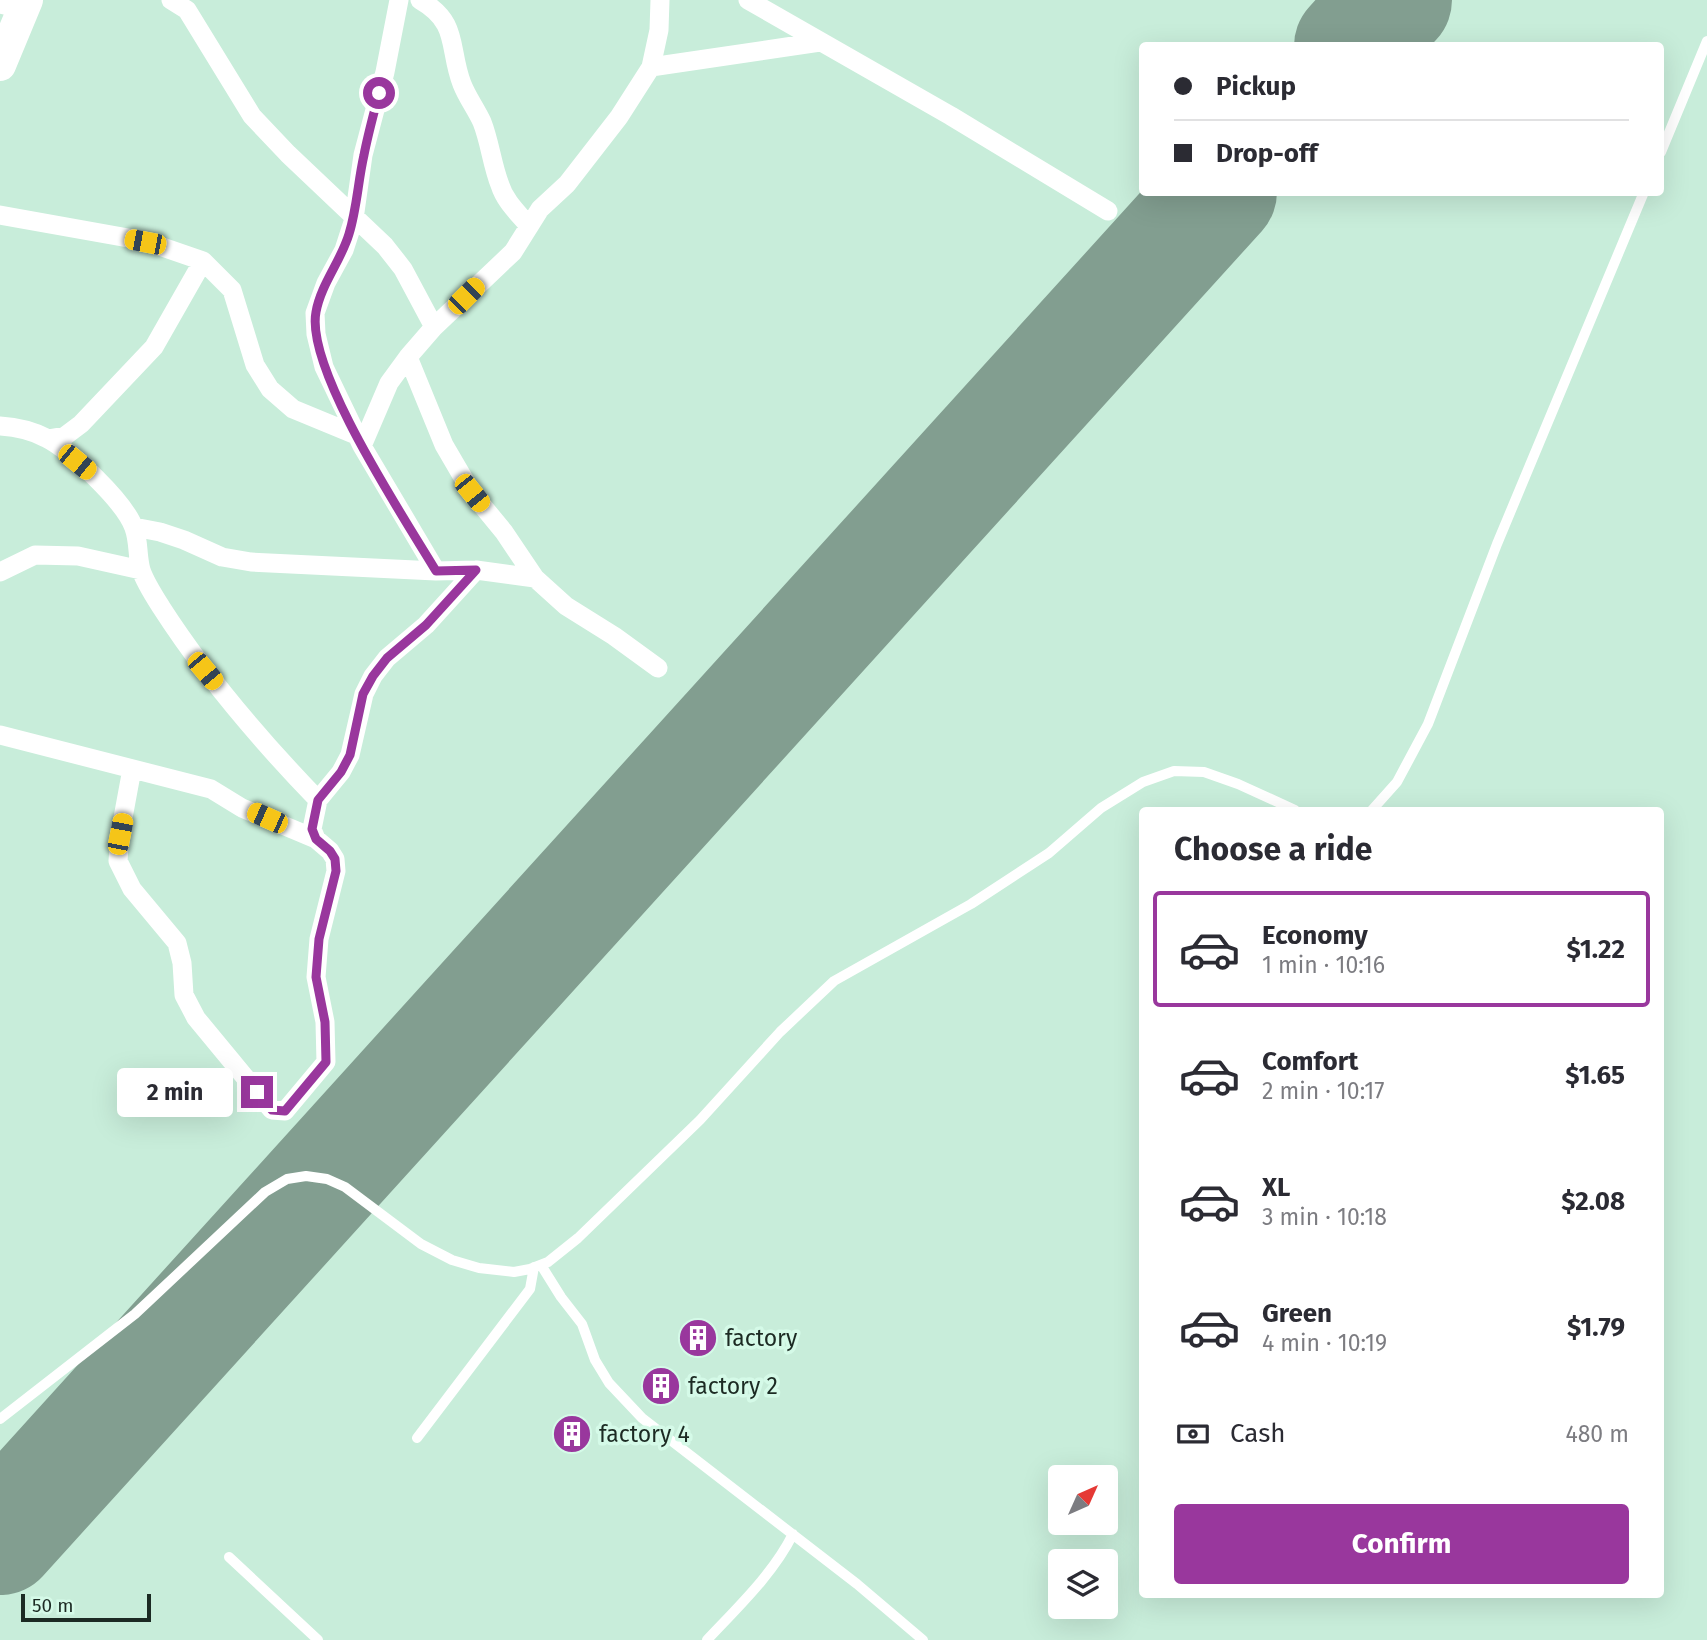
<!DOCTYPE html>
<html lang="en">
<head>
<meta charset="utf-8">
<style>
	:root { --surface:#fff; --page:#f2f2f3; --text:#2b2b33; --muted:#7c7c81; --line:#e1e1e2; --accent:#99379d }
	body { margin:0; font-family:"Fira Sans",sans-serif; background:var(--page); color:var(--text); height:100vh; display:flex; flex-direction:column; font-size:26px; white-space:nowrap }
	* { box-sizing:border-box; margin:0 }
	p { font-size:23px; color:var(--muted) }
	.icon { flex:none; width:38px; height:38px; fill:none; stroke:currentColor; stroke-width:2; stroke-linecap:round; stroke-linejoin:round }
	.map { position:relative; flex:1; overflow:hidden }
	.details { position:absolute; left:1139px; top:807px; width:525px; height:791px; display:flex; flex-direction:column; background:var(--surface); border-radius:7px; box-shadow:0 7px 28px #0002 }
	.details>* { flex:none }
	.hud { position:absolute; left:1139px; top:42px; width:525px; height:154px; border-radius:7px; box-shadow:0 7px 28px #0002; display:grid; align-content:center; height:154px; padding:0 35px; background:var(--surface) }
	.needle { width:46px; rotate:45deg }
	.buttons { position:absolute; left:1048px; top:1465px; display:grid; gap:14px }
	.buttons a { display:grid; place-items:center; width:70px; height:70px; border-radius:7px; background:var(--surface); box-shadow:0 7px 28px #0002; font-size:35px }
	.scale { position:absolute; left:21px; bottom:18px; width:130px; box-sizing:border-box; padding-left:7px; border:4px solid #1c2a23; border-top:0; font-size:19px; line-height:24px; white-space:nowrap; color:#1c2a23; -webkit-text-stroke:5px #d5fae8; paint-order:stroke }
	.end { position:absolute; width:32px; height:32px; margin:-16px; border:9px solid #99379d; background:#fff; box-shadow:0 0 0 4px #fff }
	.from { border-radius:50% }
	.bubble { position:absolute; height:49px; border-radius:7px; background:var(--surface); box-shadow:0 7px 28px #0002; font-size:23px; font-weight:700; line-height:49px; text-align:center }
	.car { position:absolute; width:21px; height:42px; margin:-21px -10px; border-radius:9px; box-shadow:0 0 5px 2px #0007; background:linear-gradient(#f5c518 24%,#345 0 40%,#f5c518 0 76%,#345 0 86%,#f5c518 0) }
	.hud b { display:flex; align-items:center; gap:24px; height:66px; font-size:26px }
	.hud b+b { border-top:2px solid var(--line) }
	.hud i { width:18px; height:18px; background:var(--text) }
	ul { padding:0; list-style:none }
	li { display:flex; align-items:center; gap:21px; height:116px; margin:0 14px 10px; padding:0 21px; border:4px solid transparent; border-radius:7px }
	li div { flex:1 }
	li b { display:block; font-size:26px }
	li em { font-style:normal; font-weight:700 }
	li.current { border-color:var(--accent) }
	li>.icon { width:63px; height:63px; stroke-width:1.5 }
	h2 { padding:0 35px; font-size:32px; line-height:84px }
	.pay { display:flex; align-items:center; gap:18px; height:77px; padding:0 35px; font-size:26px }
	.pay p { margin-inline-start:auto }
	.primary-button { display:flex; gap:14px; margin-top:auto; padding:14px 35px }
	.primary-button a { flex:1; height:80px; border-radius:7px; background:var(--accent); color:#fff; font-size:28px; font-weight:700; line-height:80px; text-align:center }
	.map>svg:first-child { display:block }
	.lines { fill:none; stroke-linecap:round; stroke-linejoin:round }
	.runway { stroke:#829e90; stroke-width:116 }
	.lane { stroke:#fff; stroke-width:10 }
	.street { stroke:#fff; stroke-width:19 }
	.primary { stroke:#fff; stroke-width:32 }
	.route { stroke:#99379d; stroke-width:9 }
	.labels { text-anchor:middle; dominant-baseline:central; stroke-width:7; stroke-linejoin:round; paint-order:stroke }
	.poi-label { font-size:23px; fill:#1c2a23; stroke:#d5fae8; text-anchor:start }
</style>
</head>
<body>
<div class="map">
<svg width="1707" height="1640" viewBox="0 0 1707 1640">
	<rect width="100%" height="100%" fill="#c8edda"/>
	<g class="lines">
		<path class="runway" d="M1352 46 1394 0
			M0 1537 1219 192"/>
		<path class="lane" d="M1661 152 1707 41
			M1372 810 1397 782 1428 724 1497 544 1644 192
			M541 1265 561 1297 582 1324 595 1360 609 1383 642 1418 857 1584 923 1640
			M0 1419 135 1314 265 1192 287 1179 306 1176 327 1179 345 1187 421 1244 452 1260 479 1268 514 1272 530 1269 548 1262 578 1238 700 1120 780 1032 834 981 971 904 1049 853 1101 808 1143 782 1174 771 1204 772 1238 784 1295 810
			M417 1438 530 1289 534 1267
			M229 1557 318 1640
			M707 1640C738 1607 773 1574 793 1534"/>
		<path class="street" d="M171 0 187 10 252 116 288 154 385 246 403 269 434 327
			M399 0 385 72 363 155 354 219 344 250 326 283 315 313 316 334 324 367 362 446 436 571
			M420 0C460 23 448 48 462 84 467 97 476 109 482 122 490 142 492 165 500 185 505 201 517 212 528 225
			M748 0 951 116 1108 211
			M0 4 23 9
			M651 67 820 42
			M0 215 145 241 203 261 232 290 255 365 270 389 293 409 356 435
			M408 357 444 445 472 493 504 532 535 578 566 606 614 636 658 668
			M0 426C16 427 31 430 46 438 70 450 125 502 134 528 139 541 137 556 141 570 145 582 154 596 161 607 206 677 260 740 318 800
			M48 439 65 436 81 424 154 347 203 261
			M362 446 389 383 408 357 434 327 513 252 540 209 567 184 619 117 651 67 659 30 660 0
			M134 527 160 532 184 540 222 557 251 562 436 571 476 570 535 578
			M0 572 35 555 78 556 141 570
			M0 735 211 789 242 808 316 839
			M132 769 120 834 118 861 132 889 177 943 182 963 184 995 196 1018 272 1110 285 1111 326 1062 325 1022 316 977 319 939 336 871 335 859 330 851 316 839 312 829 318 800 341 772 350 755 364 694 373 676 387 658 426 625 476 570"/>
		<path class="primary" d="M0 65 27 0"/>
	</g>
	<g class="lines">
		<path class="route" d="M257 1092 272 1110 285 1111 326 1062 325 1022 316 977 319 939 336 871 335 859 330 851 316 839 312 829 318 800 341 772 350 755 363 694 373 676 387 658 426 625 476 570 436 571C405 519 305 369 316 312 321 284 341 261 349 234 357 208 358 181 364 155 368 134 374 113 379 93"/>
	</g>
	<defs>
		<g id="building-disc" transform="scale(2.0125)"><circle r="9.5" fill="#99379d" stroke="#d5fae8"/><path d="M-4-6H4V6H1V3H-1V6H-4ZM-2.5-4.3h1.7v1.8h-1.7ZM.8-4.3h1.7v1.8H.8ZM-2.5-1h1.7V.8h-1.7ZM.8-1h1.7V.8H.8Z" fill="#fff"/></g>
	</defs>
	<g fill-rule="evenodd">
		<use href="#building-disc" x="698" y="1338"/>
		<use href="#building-disc" x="661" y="1386"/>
		<use href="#building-disc" x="572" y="1434"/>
	</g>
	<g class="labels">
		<g class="poi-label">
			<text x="725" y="1338">factory</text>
			<text x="688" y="1386">factory 2</text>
			<text x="599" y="1434">factory 4</text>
		</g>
	</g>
</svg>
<div class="buttons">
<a><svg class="needle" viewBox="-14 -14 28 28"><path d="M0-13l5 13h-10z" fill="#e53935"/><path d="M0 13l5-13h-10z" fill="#7c7c81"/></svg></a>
<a><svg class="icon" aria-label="layers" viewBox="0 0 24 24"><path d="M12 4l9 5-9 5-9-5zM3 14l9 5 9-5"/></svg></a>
</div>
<div class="scale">50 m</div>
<i class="end from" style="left:379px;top:93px"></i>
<i class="end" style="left:257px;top:1092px"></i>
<div class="bubble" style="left:117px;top:1068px;width:116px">2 min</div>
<i class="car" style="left:145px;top:242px;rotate:281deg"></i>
<i class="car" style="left:466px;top:296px;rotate:45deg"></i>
<i class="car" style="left:77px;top:462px;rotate:129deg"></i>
<i class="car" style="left:472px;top:493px;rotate:141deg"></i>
<i class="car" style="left:205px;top:671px;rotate:140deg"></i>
<i class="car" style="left:267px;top:818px;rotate:294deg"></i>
<i class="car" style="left:120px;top:834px;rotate:11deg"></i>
<div class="hud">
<b><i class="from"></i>Pickup</b>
<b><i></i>Drop-off</b>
</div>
<section class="details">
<h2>Choose a ride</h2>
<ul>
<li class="current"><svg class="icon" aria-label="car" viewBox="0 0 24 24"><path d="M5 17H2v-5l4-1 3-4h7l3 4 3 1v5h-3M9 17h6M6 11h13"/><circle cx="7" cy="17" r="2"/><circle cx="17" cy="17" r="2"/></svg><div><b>Economy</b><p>1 min · 10:16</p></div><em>$1.22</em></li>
<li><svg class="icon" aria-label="car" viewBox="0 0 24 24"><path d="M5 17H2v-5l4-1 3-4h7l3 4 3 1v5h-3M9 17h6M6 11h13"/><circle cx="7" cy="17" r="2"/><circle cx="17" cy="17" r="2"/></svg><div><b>Comfort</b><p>2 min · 10:17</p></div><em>$1.65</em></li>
<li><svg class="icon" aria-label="car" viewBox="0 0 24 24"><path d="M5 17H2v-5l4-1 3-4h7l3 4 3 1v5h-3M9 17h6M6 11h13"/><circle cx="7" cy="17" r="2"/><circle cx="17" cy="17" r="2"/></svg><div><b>XL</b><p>3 min · 10:18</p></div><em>$2.08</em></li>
<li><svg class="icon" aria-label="car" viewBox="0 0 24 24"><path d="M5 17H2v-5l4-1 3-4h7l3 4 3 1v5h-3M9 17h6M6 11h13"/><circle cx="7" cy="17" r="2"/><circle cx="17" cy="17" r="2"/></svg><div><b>Green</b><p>4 min · 10:19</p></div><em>$1.79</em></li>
</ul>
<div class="pay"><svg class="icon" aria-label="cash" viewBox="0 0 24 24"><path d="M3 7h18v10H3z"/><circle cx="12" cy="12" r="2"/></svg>Cash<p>480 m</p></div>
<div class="primary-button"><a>Confirm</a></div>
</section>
</div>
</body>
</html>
